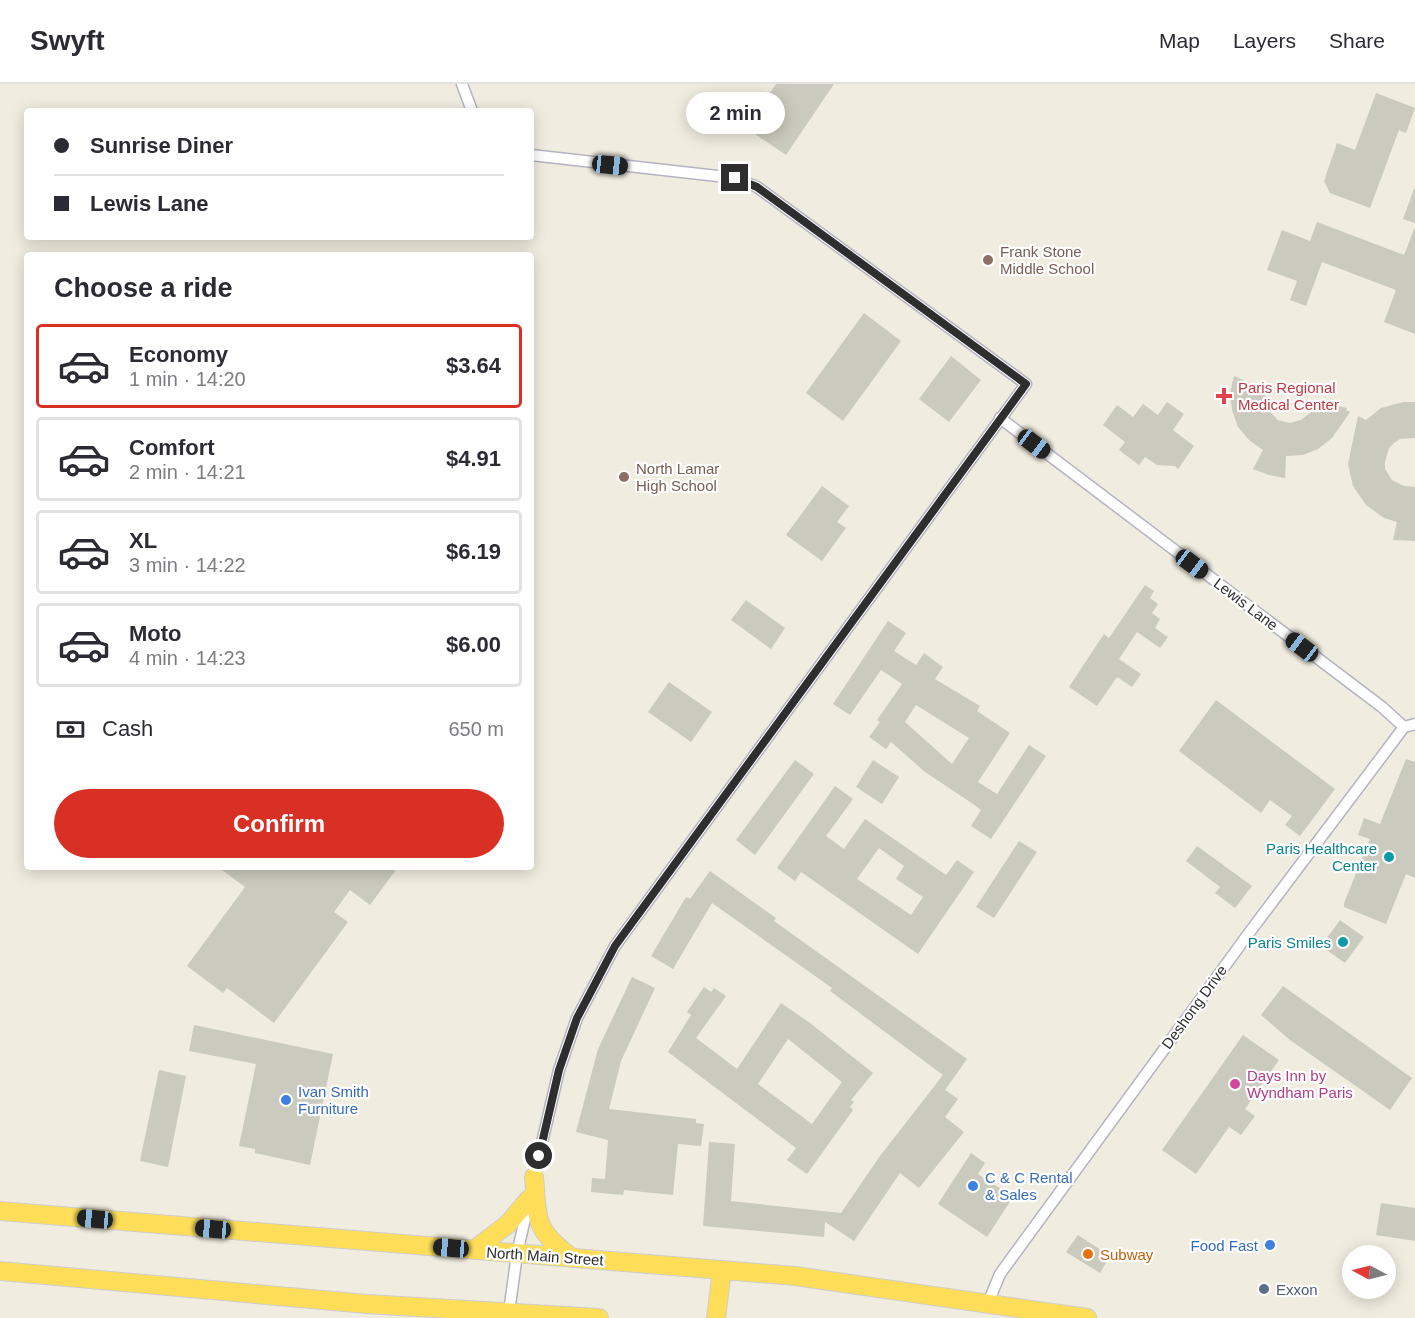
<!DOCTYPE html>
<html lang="en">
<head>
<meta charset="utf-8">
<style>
	:root { --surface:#fff; --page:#f2f2f3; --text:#2b2b33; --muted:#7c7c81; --line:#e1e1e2; --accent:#d93025 }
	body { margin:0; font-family:Helvetica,sans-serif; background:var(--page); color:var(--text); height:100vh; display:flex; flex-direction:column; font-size:22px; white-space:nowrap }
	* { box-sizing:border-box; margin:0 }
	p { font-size:20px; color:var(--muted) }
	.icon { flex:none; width:33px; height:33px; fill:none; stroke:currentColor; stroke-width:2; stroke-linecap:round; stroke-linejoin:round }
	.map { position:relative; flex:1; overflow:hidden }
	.drawer { position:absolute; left:24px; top:168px; width:510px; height:618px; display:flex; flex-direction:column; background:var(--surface); border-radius:6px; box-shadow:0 3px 15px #0003 }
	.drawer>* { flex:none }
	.hud { position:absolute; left:24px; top:24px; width:510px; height:132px; border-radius:6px; box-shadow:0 3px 15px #0003; display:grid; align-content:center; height:132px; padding:0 30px; background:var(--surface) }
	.needle { width:39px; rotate:277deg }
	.tools { position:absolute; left:1342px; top:1161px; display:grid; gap:12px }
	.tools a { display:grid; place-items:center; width:54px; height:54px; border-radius:50%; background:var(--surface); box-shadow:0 3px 15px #0003; font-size:30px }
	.end { position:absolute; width:27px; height:27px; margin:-14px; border:8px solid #2e2e2e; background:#fff; box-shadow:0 0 0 3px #fff }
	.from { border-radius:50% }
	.bubble { position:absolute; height:42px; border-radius:21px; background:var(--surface); box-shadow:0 3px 15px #0003; font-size:20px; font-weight:800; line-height:42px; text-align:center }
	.car { position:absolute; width:18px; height:36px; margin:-18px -9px; border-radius:8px; box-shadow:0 0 4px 2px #0007; background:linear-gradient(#222 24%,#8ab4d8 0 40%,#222 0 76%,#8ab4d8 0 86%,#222 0) }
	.hud b { display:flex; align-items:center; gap:21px; height:57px; font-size:22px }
	.hud b+b { border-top:2px solid var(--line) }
	.hud i { width:15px; height:15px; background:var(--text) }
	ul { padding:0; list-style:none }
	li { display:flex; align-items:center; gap:18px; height:84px; margin:0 12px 9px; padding:0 18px; border:3px solid var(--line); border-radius:6px }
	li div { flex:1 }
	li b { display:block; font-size:22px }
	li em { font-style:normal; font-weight:800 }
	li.current { border-color:var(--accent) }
	li>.icon { width:54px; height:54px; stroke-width:1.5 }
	h2 { padding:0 30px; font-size:27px; line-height:72px }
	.pay { display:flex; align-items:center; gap:15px; height:66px; padding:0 30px; font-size:22px }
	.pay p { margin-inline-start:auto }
	.action { display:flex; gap:12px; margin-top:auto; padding:12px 30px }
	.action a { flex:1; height:69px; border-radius:36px; background:var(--accent); color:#fff; font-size:24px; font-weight:800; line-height:69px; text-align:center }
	header { display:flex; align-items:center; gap:36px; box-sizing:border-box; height:84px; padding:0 30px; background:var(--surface); border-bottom:2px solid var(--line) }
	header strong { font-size:28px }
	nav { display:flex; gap:33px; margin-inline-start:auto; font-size:21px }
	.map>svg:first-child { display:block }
	.building { fill:#cbcabe; fill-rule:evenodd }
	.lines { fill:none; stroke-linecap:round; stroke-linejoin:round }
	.minor-casing { stroke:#b4b3c2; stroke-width:13 }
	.trunk-casing { stroke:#cdcdcd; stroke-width:20 }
	.minor { stroke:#fff; stroke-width:10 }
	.trunk { stroke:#fede59; stroke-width:18 }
	.route { stroke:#2e2e2e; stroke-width:8 }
	.education-dot { fill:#8d6e63; stroke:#fff; stroke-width:2 }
	.health-dot { fill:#e0444e; stroke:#fff; stroke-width:2 }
	.culture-dot { fill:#0f9aa8; stroke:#fff; stroke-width:2 }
	.hotel-dot { fill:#d1479c; stroke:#fff; stroke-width:2 }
	.shop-dot { fill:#3f7fe0; stroke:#fff; stroke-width:2 }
	.food-dot { fill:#e8710a; stroke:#fff; stroke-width:2 }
	.service-dot { fill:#5c6f8a; stroke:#fff; stroke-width:2 }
	.labels { text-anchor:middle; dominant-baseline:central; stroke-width:4.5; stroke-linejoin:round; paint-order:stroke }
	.education-label { font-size:15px; fill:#785e54; stroke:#fff; text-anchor:start }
	.health-label { font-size:15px; fill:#be3a42; stroke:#fff; text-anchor:start }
	.street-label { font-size:15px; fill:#2e2e2e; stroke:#fff }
	.culture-label { font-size:15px; fill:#0d838f; stroke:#fff; text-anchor:end }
	.hotel-label { font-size:15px; fill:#b23c85; stroke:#fff; text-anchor:start }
	.shop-label { font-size:15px; fill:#366cbe; stroke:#fff; text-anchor:start }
	.food-label { font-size:15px; fill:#c56008; stroke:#fff; text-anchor:start }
	.service-label { font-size:15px; fill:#4e5e75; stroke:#fff; text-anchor:start }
</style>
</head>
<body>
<header>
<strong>Swyft</strong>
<nav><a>Map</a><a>Layers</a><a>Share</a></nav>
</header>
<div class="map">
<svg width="1415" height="1234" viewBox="0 0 1415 1234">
	<rect width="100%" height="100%" fill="#f0ecdf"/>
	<path class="building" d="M776 0H834L786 71 746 44Z
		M1376 9 1415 24 1406 49 1399 46 1370 124 1330 109 1324 97 1337 59 1355 66Z
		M1414 105H1415V139L1403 135Z
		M1317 138 1404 171 1415 143V250L1384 238 1396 206 1322 178 1306 222 1290 216 1297 197 1267 186 1282 146 1310 157Z
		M864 229 901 257 843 337 806 309Z
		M951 272 981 296 949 338 919 315Z
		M1234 292 1266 306 1265 318 1270 328 1278 336 1290 339 1301 336 1310 329 1314 318 1347 324 1346 326 1350 328 1332 354 1318 365 1303 371 1286 372 1285 394 1269 391 1253 385 1263 366 1249 356 1238 343 1232 326 1230 309Z
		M1167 318 1184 330 1173 346 1194 362 1178 385 1175 382 1157 381 1145 373 1139 381 1119 366 1125 358 1103 341 1117 321 1133 333 1143 320 1158 331Z
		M1403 318H1415V354L1400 355 1394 359 1389 364 1385 378V385L1392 396 1404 402 1415 403V457L1393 456 1397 438 1384 434 1366 421 1353 402 1348 380 1358 332 1366 336 1381 324Z
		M822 402 849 422 837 438 846 444 822 477 786 451Z
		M1145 501 1154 507 1150 514 1158 520 1152 529 1160 535 1155 544 1168 553 1160 564 1137 548 1119 575 1141 590 1132 603 1117 593 1097 622 1069 603 1104 550 1109 554Z
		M746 516 785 544 771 565 731 536Z
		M888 537 906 549 894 567 916 581 924 569 943 583 935 595 980 622 977 627 1010 649 978 698 997 710 1029 661 1046 672 991 755 971 742 981 726 976 722 925 688 891 658 886 665 869 653 880 638 877 636 902 600 881 586 850 631 833 620ZM916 621 969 654 952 680 905 638Z
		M669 598 712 628 691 658 648 628Z
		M1216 616 1335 705 1300 752 1285 741 1292 732 1270 716 1261 729 1179 667Z
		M1406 675 1415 678V794L1406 790 1386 840 1344 823V819L1370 755 1358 751 1364 734 1380 740Z
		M795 676 814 690 755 771 736 756Z
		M873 676 899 693 882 720 856 703Z
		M835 702 853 715 826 752 844 765 865 735 946 791 957 776 974 788 918 870 801 788 795 797 777 784ZM879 764 904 782 896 795 923 813 911 831 857 795Z
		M1019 757 1037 768 994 834 976 823Z
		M1197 762 1252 802 1235 824 1215 809 1220 803 1186 777Z
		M218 783H398L370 821 350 806 334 828 348 838 274 939 227 904 223 909 187 882 245 803Z
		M710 787 776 834 774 837 967 975 945 1006 958 1015 945 1033 964 1048 919 1104 900 1089 854 1157 825 1138 824 1153 703 1142 709 1058 735 1060 731 1117 841 1129 880 1072 943 991 830 907 832 904 712 819 673 885 651 872 686 813 690 815Z
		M1340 836 1364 853 1345 879 1321 862Z
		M632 893 655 904 621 977 609 1025 696 1035V1039L704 1040 701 1062 678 1060 673 1111 624 1106 623 1111 591 1108 592 1094 605 1095 608 1056 576 1048 598 965Z
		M1283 902 1412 994 1390 1026 1290 956 1261 931Z
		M704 903 711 908 714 904 726 912 696 954 737 985 781 919 810 939 873 989 851 1016 854 1018 850 1023 853 1026 807 1090 787 1076 796 1064 668 968 691 931 687 928ZM788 955 842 998 812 1040 758 1000Z
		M194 941 333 970 310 1081 255 1069V1065L239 1062 256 980 189 967Z
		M1243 951 1279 976 1245 1025 1255 1032 1241 1051 1229 1043 1196 1090 1162 1066Z
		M159 986 186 992 168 1083 140 1077Z
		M971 1069 985 1079 978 1090 1013 1113 987 1153 938 1120Z
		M1381 1119 1415 1124V1157L1376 1151Z
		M1078 1151 1110 1172 1100 1189 1066 1168Z"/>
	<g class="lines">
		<g class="minor-casing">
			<path id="minor" d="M462 0 472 27
				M531 71 735 94 757 103 1026 300 615 862 577 934 559 986 533 1097
				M1000 334 1382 623 1404 643
				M988 1219 1000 1190 1249 849 1404 643 1415 640
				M509 1228 517 1170 528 1121"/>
		</g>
		<g class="trunk-casing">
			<path id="trunk" d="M534 1093C538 1138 534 1145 572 1174
				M0 1127 795 1192 1087 1234
				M474 1166 508 1140 529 1115
				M0 1187 367 1220 599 1234
				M716 1234 722 1186"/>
		</g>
		<use href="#minor" class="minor"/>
		<use href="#trunk" class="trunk"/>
	</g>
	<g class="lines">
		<path class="route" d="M539 1072 559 986 577 934 615 862 1026 300 757 103 735 94"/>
	</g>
	<g class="education-dot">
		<circle cx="988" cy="176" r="6"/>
		<circle cx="624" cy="393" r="6"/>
	</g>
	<path class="health-dot" d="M1221 303h6v6h6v6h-6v6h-6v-6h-6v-6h6z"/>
	<g class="culture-dot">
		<circle cx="1389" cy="773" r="6"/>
		<circle cx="1343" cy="858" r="6"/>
	</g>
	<circle class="hotel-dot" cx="1235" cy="1000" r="6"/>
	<g class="shop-dot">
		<circle cx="286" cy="1016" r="6"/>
		<circle cx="973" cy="1102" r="6"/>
		<circle cx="1270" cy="1161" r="6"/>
	</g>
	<circle class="food-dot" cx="1088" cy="1170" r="6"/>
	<circle class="service-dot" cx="1264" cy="1205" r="6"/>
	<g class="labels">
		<g class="education-label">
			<text x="1000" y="167">Frank Stone<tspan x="1000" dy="17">Middle School</tspan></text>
			<text x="636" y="384">North Lamar<tspan x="636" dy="17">High School</tspan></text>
		</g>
		<g class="health-label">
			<text x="1238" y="303">Paris Regional<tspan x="1238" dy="17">Medical Center</tspan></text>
		</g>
		<g class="street-label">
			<text transform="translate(1246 520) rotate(37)">Lewis Lane</text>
			<text transform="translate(1194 923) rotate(-54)">Deshong Drive</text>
			<text transform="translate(545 1172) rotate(4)">North Main Street</text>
		</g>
		<g class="culture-label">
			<text x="1377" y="764">Paris Healthcare<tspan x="1377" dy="17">Center</tspan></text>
			<text x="1331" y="858">Paris Smiles</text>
		</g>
		<g class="hotel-label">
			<text x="1247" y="991">Days Inn by<tspan x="1247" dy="17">Wyndham Paris</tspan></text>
		</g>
		<g class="shop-label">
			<text x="298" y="1007">Ivan Smith<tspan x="298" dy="17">Furniture</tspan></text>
			<text x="985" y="1093">C &amp; C Rental<tspan x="985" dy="17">&amp; Sales</tspan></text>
			<text x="1258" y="1161" text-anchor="end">Food Fast</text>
		</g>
		<g class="food-label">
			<text x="1100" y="1170">Subway</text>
		</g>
		<g class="service-label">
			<text x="1276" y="1205">Exxon</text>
		</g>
	</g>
</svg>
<div class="tools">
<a><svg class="needle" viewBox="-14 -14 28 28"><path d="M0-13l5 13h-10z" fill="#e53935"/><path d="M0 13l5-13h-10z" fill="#7c7c81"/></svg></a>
</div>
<i class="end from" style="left:539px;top:1072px"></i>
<i class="end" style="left:735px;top:94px"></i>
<div class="bubble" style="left:686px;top:8px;width:99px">2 min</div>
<i class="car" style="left:610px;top:81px;rotate:96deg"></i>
<i class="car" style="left:1034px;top:360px;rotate:127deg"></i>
<i class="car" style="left:1192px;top:480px;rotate:127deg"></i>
<i class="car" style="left:1302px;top:563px;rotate:307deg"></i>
<i class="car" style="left:95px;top:1135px;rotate:275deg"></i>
<i class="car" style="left:213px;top:1145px;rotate:275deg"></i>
<i class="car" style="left:451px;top:1164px;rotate:275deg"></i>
<div class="hud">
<b><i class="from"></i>Sunrise Diner</b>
<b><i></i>Lewis Lane</b>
</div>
<section class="drawer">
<h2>Choose a ride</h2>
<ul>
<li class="current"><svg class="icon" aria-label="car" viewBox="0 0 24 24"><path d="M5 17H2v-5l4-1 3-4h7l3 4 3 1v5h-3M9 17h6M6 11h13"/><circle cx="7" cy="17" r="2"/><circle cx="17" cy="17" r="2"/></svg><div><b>Economy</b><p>1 min · 14:20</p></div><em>$3.64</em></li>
<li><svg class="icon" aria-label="car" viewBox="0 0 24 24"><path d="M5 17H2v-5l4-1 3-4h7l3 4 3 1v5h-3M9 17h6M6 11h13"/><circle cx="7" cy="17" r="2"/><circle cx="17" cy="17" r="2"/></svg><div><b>Comfort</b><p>2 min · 14:21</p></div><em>$4.91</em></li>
<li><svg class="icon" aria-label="car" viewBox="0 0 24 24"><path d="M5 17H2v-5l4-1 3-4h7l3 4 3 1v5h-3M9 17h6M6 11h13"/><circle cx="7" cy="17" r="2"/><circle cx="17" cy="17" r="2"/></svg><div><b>XL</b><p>3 min · 14:22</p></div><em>$6.19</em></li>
<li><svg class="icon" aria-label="car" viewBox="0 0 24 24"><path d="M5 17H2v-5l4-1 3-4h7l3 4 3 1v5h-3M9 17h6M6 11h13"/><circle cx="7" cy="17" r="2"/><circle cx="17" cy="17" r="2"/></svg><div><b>Moto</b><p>4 min · 14:23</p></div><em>$6.00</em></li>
</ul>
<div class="pay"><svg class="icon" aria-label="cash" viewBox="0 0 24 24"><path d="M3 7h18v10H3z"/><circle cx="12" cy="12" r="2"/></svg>Cash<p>650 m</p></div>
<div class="action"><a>Confirm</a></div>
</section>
</div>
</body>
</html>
